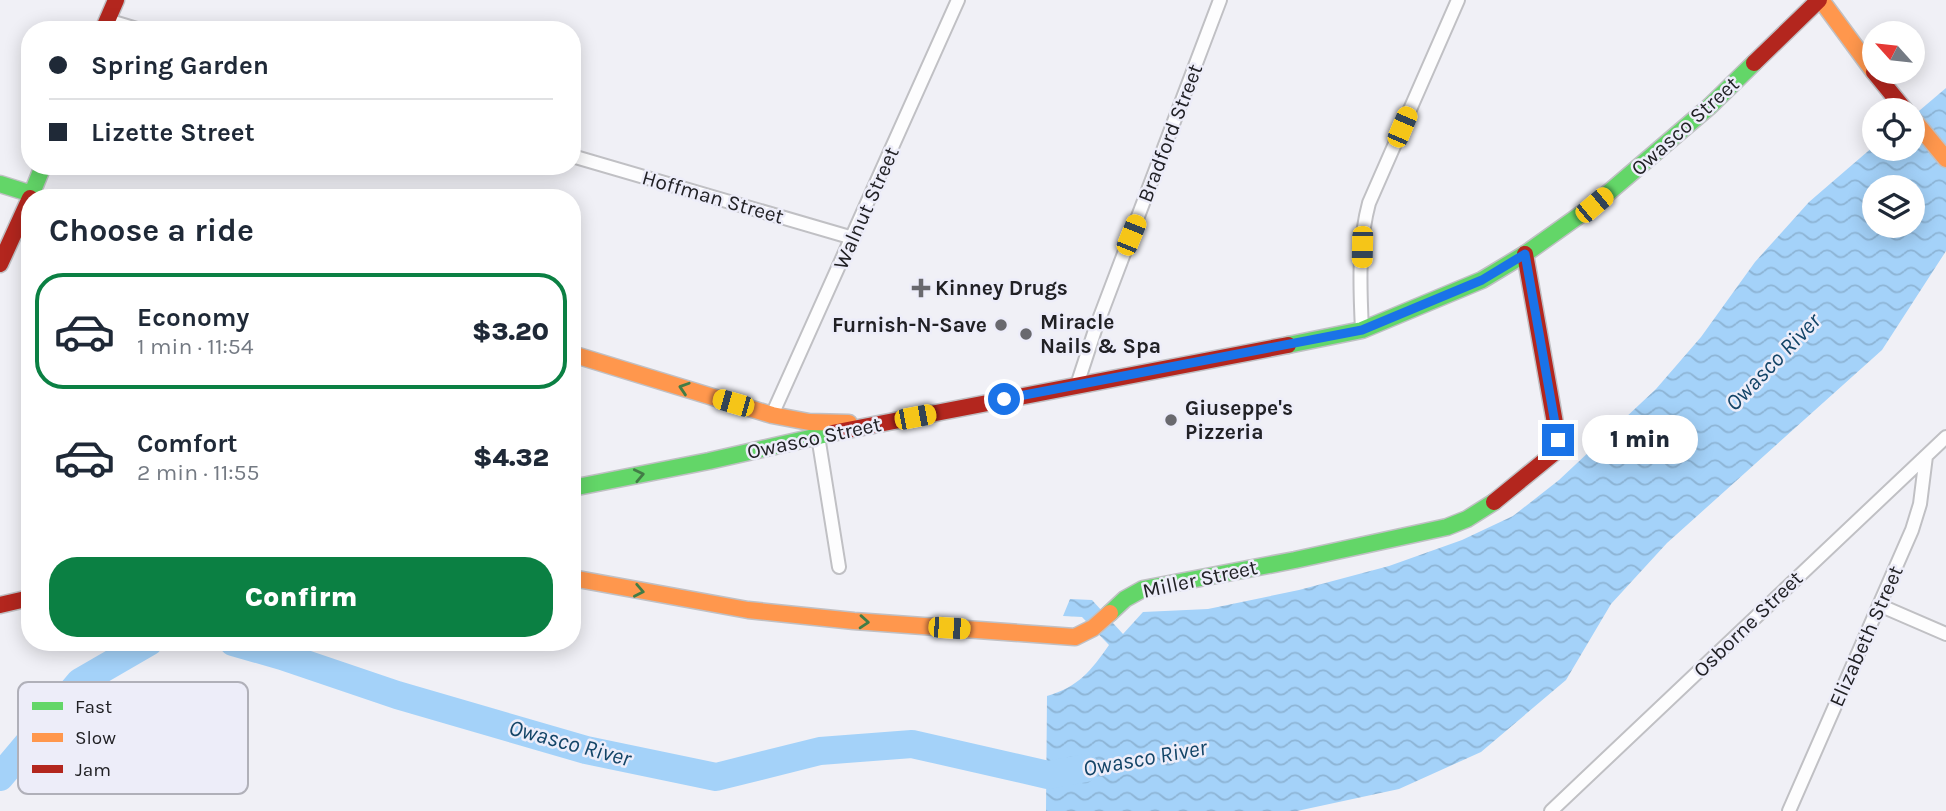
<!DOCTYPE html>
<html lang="en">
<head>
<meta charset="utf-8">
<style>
	:root { --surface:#fff; --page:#f2f2f3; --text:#1f2937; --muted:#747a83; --line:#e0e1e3; --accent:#0b8043 }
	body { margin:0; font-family:Karla,sans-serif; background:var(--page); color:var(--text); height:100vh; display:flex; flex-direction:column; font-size:26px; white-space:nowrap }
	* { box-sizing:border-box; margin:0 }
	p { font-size:23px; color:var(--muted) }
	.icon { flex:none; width:38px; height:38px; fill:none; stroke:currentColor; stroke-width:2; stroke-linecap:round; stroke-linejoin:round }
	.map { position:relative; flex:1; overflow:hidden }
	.sheet { position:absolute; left:21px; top:189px; width:560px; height:462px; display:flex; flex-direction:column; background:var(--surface); border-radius:28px; box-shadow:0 4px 18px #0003 }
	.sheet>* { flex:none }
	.banner { position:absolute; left:21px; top:21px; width:560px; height:154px; border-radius:28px; box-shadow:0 4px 18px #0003; display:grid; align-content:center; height:154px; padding:0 28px; background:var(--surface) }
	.needle { width:46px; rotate:297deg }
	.controls { position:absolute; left:1862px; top:21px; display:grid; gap:14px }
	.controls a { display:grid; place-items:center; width:63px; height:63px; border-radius:50%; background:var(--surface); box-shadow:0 4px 18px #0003; font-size:35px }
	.end { position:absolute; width:32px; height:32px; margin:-16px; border:9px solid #1a73e8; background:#fff; box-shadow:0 0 0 4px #fff }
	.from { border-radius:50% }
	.bubble { position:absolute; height:49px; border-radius:24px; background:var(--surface); box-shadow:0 4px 18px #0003; font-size:23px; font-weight:800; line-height:49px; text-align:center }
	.car { position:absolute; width:21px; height:42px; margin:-21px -10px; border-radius:9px; box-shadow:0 0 5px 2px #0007; background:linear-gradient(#f5c518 24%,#345 0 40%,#f5c518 0 76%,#345 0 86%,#f5c518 0) }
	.banner b { display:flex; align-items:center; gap:24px; height:66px; font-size:26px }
	.banner b+b { border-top:2px solid var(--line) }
	.banner i { width:18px; height:18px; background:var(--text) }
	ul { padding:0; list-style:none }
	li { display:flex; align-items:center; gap:21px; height:116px; margin:0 14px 10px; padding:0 14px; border:4px solid transparent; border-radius:28px }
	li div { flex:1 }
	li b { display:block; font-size:26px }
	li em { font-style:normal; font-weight:800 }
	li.current { border-color:var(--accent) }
	li>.icon { width:63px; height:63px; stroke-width:1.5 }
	h2 { padding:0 28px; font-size:32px; line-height:84px }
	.primary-button { display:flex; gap:14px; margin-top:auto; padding:14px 28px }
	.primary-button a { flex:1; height:80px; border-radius:28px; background:var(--accent); color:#fff; font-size:28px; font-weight:800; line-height:80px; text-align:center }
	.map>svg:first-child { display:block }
	.water { fill:url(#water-waves); fill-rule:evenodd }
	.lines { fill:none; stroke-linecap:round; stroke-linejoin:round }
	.river { stroke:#a4d2f9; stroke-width:28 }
	.street-casing { stroke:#c0c0c4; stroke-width:16 }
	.fast-casing { stroke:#c0c0c4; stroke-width:19 }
	.slow-casing { stroke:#c0c0c4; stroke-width:19 }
	.jam-casing { stroke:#c0c0c4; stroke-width:19 }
	.street { stroke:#fdfdfe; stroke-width:12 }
	.fast { stroke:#63d668; stroke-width:16 }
	.slow { stroke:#ff974d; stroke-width:16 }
	.jam { stroke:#b3261e; stroke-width:16 }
	.oneway { stroke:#427c46 }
	.route { stroke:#1a73e8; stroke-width:9 }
	.poi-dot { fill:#69696e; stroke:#ededf9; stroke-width:2.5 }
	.labels { text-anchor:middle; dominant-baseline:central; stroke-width:5; stroke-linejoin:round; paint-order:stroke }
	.street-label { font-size:21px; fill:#212125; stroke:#ededf9 }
	.poi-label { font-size:21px; font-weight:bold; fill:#212125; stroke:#ededf9; text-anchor:start }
	.water-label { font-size:23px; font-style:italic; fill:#144568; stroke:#ededf9 }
	.key { fill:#ededf9; stroke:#b0b0b9; stroke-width:2 }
	.key-label { font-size:19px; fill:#212125 }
</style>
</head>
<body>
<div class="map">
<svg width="1946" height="811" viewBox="0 0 1946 811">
	<defs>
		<pattern id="water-waves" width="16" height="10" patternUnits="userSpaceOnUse" patternTransform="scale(1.75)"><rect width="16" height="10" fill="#a4d2f9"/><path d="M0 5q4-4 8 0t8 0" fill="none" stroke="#8db4d5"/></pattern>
	</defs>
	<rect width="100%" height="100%" fill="#f0f0f6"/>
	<path class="water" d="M1946 88V251L1882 350 1667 543 1611 604 1566 680 1481 752 1399 789 1297 811H1046L1047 696C1078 687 1091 671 1109 645L1082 617 1063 616 1070 599 1092 600 1123 634 1143 612 1208 609 1299 590 1389 566 1462 540 1513 516 1559 480 1656 389 1701 337 1755 262 1809 202 1874 146V149H1913V116ZM1874 187H1913V226H1874Z"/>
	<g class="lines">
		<path class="river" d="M233 642 282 656 397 695 586 750 716 777 820 751 912 744 1048 775 1086 768
			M0 777 80 682 149 642"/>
		<g class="street-casing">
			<path id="street" d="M107 20 140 30
				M572 156 853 238
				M1362 330C1360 289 1358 244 1369 203L1458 0
				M1077 385 1095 330 1220 0
				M772 415 958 0
				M818 436 839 567
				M1879 605 1946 634
				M1551 811 1946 437
				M1789 811 1912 530 1920 504 1926 456"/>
		</g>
		<g class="fast-casing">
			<path id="fast" d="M0 184 32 194
				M30 198 43 166
				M1288 345 1362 330 1482 280 1525 254 1594 205 1710 106 1754 63
				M572 488 709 461 832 433
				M1110 613 1125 599 1143 589 1295 560 1447 527 1467 519 1494 502"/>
		</g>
		<g class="slow-casing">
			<path id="slow" d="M1821 0 1874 72
				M1913 119 1946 159
				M572 354 772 415 809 422 849 423
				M572 578 748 610 854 621 1075 637 1093 628 1110 613"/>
		</g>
		<g class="jam-casing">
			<path id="jam" d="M103 30 116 0
				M1754 63 1819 0
				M1874 72 1905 110
				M0 264 30 198
				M832 433 1288 345
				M1494 502 1554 453 1558 440 1525 254
				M0 605 30 598"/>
		</g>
		<use href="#street" class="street"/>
		<use href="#fast" class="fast"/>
		<use href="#slow" class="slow"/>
		<use href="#jam" class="jam"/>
	</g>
	<defs><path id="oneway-chevron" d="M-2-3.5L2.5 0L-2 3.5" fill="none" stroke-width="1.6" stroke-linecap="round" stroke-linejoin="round" transform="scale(1.75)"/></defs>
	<g class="oneway">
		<use href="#oneway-chevron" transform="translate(684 388) rotate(-162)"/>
		<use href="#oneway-chevron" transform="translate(639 475) rotate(-12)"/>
		<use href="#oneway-chevron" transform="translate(639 591) rotate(11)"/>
		<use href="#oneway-chevron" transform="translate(864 622) rotate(4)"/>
	</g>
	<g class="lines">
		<path class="route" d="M1004 399 1362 330 1482 280 1525 254 1558 440"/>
	</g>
	<g class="poi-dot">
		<path d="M917.5 277.5h7v7h7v7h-7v7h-7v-7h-7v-7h7z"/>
		<circle cx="1001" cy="325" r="7"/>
		<circle cx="1026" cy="334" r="7"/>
		<circle cx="1171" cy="420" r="7"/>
	</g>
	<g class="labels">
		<g class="street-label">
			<text transform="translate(1685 126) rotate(-42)">Owasco Street</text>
			<text transform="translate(1170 133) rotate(-69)">Bradford Street</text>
			<text transform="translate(713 197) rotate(16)">Hoffman Street</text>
			<text transform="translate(866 208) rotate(-66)">Walnut Street</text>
			<text transform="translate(814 438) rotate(-12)">Owasco Street</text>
			<text transform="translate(1200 579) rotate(-12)">Miller Street</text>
			<text transform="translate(1748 624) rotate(-44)">Osborne Street</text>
			<text transform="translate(1866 636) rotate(-66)">Elizabeth Street</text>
		</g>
		<g class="poi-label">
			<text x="935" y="288">Kinney Drugs</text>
			<text x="1040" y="322">Miracle<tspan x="1040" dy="24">Nails &amp; Spa</tspan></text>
			<text x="987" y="325" text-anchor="end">Furnish-N-Save</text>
			<text x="1185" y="408">Giuseppe's<tspan x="1185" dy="24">Pizzeria</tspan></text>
		</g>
		<g class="water-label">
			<text transform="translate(1773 362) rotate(-46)">Owasco River</text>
			<text transform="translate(570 743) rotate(15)">Owasco River</text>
			<text transform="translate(1145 758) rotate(-10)">Owasco River</text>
		</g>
	</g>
	<rect x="18" y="682" width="230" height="112" rx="10" class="key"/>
	<rect x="32" y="702" width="31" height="8" fill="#63d668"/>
	<rect x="32" y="733" width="31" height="9" fill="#ff974d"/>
	<rect x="32" y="765" width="31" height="8" fill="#b3261e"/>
	<g class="key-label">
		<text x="75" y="713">Fast</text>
		<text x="75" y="744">Slow</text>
		<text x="75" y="776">Jam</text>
	</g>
</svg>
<div class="controls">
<a><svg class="needle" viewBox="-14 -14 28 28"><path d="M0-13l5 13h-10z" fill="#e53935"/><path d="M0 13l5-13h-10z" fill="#747a83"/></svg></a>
<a><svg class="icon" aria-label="locate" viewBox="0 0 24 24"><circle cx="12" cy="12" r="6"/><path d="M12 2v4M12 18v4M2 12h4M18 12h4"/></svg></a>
<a><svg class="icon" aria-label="layers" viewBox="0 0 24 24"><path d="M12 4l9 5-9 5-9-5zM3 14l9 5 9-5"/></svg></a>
</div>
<i class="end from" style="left:1004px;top:399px"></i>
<i class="end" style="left:1558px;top:440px"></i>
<div class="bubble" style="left:1582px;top:415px;width:116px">1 min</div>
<i class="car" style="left:1402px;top:127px;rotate:23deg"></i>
<i class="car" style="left:1594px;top:205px;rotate:50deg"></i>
<i class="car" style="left:1131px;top:235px;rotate:22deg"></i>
<i class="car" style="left:1362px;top:247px;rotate:181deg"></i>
<i class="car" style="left:733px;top:403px;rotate:286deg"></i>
<i class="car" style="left:915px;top:417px;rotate:79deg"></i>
<i class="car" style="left:949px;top:628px;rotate:94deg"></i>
<div class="banner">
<b><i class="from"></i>Spring Garden</b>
<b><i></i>Lizette Street</b>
</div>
<section class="sheet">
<h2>Choose a ride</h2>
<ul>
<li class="current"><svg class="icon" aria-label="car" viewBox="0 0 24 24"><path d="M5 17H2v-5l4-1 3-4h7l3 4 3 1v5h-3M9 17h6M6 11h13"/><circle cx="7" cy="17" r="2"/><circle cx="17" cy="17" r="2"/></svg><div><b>Economy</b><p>1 min · 11:54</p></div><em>$3.20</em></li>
<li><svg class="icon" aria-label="car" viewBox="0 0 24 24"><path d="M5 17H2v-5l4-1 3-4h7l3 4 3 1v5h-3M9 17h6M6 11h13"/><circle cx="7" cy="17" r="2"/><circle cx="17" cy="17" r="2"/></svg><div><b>Comfort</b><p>2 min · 11:55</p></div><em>$4.32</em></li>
</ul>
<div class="primary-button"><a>Confirm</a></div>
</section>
</div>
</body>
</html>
